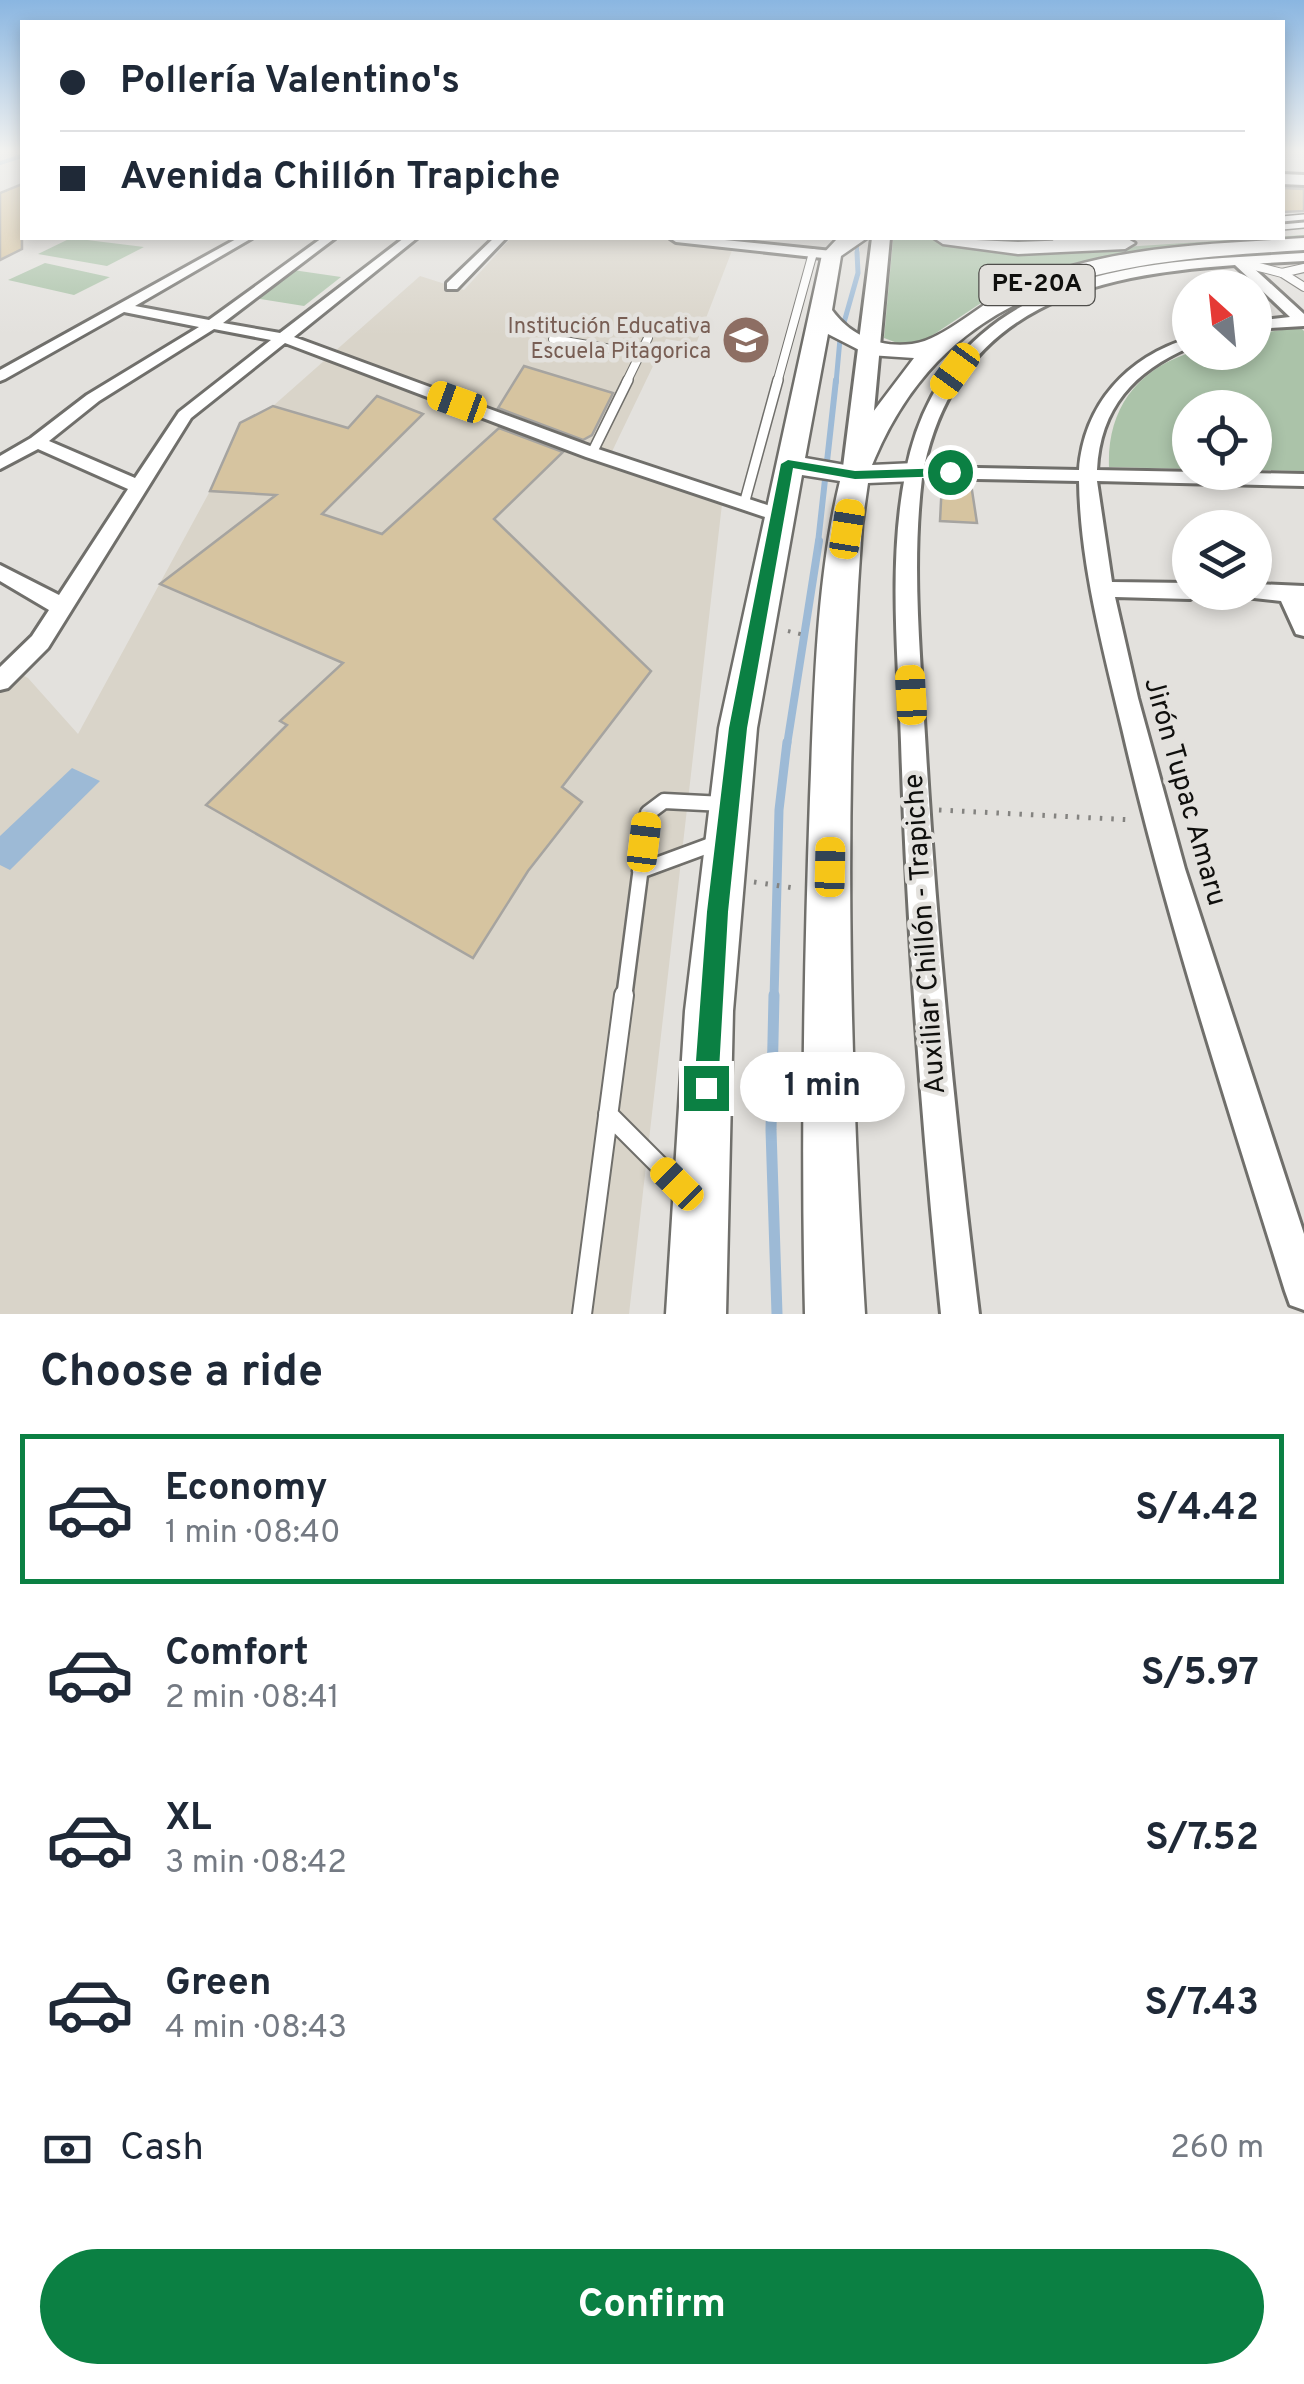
<!DOCTYPE html>
<html lang="en">
<head>
<meta charset="utf-8">
<style>
	:root { --surface:#fff; --page:#f2f2f3; --text:#1f2937; --muted:#747a83; --line:#e0e1e3; --accent:#0b8043 }
	body { margin:0; font-family:Overpass,sans-serif; background:var(--page); color:var(--text); height:100vh; display:flex; flex-direction:column; font-size:38px; white-space:nowrap }
	* { box-sizing:border-box; margin:0 }
	p { font-size:32px; color:var(--muted) }
	.icon { flex:none; width:55px; height:55px; fill:none; stroke:currentColor; stroke-width:2; stroke-linecap:round; stroke-linejoin:round }
	.map { position:relative; height:1314px; overflow:hidden }
	.side { display:flex; flex-direction:column; background:var(--surface); flex:1 }
	.side>* { flex:none }
	.top-card { position:absolute; left:20px; top:20px; width:1265px; height:220px; border-radius:0px; box-shadow:0 5px 15px #0003; display:grid; align-content:center; height:220px; padding:0 40px; background:var(--surface) }
	.needle { width:65px; rotate:333deg }
	.tools { position:absolute; left:1172px; top:270px; display:grid; gap:20px }
	.tools a { display:grid; place-items:center; width:100px; height:100px; border-radius:50%; background:var(--surface); box-shadow:0 5px 15px #0003; font-size:50px }
	.end { position:absolute; width:45px; height:45px; margin:-22px; border:12px solid #0b8043; background:#fff; box-shadow:0 0 0 5px #fff }
	.from { border-radius:50% }
	.bubble { position:absolute; height:70px; border-radius:35px; background:var(--surface); box-shadow:0 5px 15px #0003; font-size:32px; font-weight:700; line-height:70px; text-align:center }
	.car { position:absolute; width:30px; height:60px; margin:-30px -15px; border-radius:12px; box-shadow:0 0 8px 2px #0007; background:linear-gradient(#f5c518 24%,#345 0 40%,#f5c518 0 76%,#345 0 86%,#f5c518 0) }
	.top-card b { display:flex; align-items:center; gap:35px; height:95px; font-size:38px }
	.top-card b+b { border-top:2px solid var(--line) }
	.top-card i { width:25px; height:25px; background:var(--text) }
	ul { padding:0; list-style:none }
	li { display:flex; align-items:center; gap:30px; height:150px; margin:0 20px 15px; padding:0 20px; border:5px solid transparent; border-radius:0px }
	li div { flex:1 }
	li b { display:block; font-size:38px }
	li em { font-style:normal; font-weight:700 }
	li.selected { border-color:var(--accent) }
	li>.icon { width:90px; height:90px; stroke-width:1.5 }
	h2 { padding:0 40px; font-size:45px; line-height:120px }
	.pay { display:flex; align-items:center; gap:25px; height:110px; padding:0 40px; font-size:38px }
	.pay p { margin-inline-start:auto }
	.action { display:flex; gap:20px; margin-top:auto; padding:20px 40px }
	.action a { flex:1; height:115px; border-radius:60px; background:var(--accent); color:#fff; font-size:40px; font-weight:700; line-height:115px; text-align:center }
	.map>svg:first-child { display:block }
	.built { fill:#d9d4c9 }
	.green { fill:#abc3a9 }
	.water { fill:#9dbad6 }
	.lines { fill:none; stroke-linecap:round; stroke-linejoin:round }
	.stream-far5 { stroke:#9dbad6; stroke-width:4 }
	.stream-far4 { stroke:#9dbad6; stroke-width:5 }
	.stream-far3 { stroke:#9dbad6; stroke-width:6 }
	.stream-far2 { stroke:#9dbad6; stroke-width:8 }
	.stream-far1 { stroke:#9dbad6; stroke-width:9 }
	.stream { stroke:#9dbad6; stroke-width:11 }
	.building { fill:#d6c4a0; stroke:#a6a4a0; stroke-width:2.5 }
	.lane-far4-casing { stroke:#706f6b; stroke-width:8 }
	.lane-far3-casing { stroke:#706f6b; stroke-width:10 }
	.lane-far2-casing { stroke:#706f6b; stroke-width:12 }
	.lane-far1-casing { stroke:#706f6b; stroke-width:19 }
	.lane-casing { stroke:#706f6b; stroke-width:22 }
	.street-casing { stroke:#706f6b; stroke-width:6 }
	.secondary-casing { stroke:#706f6b; stroke-width:6 }
	.primary-casing { stroke:#706f6b; stroke-width:5 }
	.path-far1 { stroke:#848380; stroke-width:4; stroke-dasharray:2.5 8; stroke-linecap:butt }
	.path { stroke:#848380; stroke-width:5; stroke-dasharray:2.5 9; stroke-linecap:butt }
	.lane-far4 { stroke:#fff; stroke-width:5 }
	.lane-far3 { stroke:#fff; stroke-width:8 }
	.lane-far2 { stroke:#fff; stroke-width:9 }
	.lane-far1 { stroke:#fff; stroke-width:14 }
	.lane { stroke:#fff; stroke-width:18 }
	.street { fill:#fff; fill-rule:evenodd }
	.secondary { fill:#fff; fill-rule:evenodd }
	.primary { fill:#fff; fill-rule:evenodd }
	.route { fill:#0b8043 }
	.labels { text-anchor:middle; dominant-baseline:central; stroke-width:9; stroke-linejoin:round; paint-order:stroke }
	.far-education-label { font-size:22px; fill:#785e54; stroke:#e3e1dd; text-anchor:end }
	.shield { fill:#e3e1dd; stroke:#4f4e4b; stroke-width:2.5 }
	.shield-label { font-size:25px; font-weight:bold; fill:#0f0f0d }
	.street-label { font-size:28px; fill:#0f0f0d; stroke:#e3e1dd }
</style>
</head>
<body>
<div class="map">
<svg width="1304" height="1314" viewBox="0 0 1304 1314">
	<rect width="100%" height="100%" fill="#e3e1dd"/>
	<path class="built" d="M511 238H691L733 248 696 344 666 339 606 464 722 504 629 1314H0V663L28 678 78 734 210 491 240 423 273 406 420 276 464 290Z"/>
	<path class="green" d="M1304 235V241L1056 271 990 297 921 343 900 344 884 338 893 240C939 234 986 252 1033 253Z
		M71 238 144 247 107 266 38 254Z
		M45 263 109 277H110L74 295 8 280Z
		M286 269 341 277 304 306 247 297Z
		M1300 327 1304 331V471L1255 470V408H1190V469L1109 467C1107 413 1133 373 1186 354 1202 348 1235 352 1255 352V334Z"/>
	<path class="water" d="M72 768 100 781 10 870 0 865V836Z"/>
	<g class="lines">
		<path class="stream-far5" d="M0 163 22 156
			M857 242V254"/>
		<path class="stream-far4" d="M843 326 858 273 857 252
			M836 383 840 339"/>
		<path class="stream-far3" d="M818 543 836 380"/>
		<path class="stream-far2" d="M787 745 819 541"/>
		<path class="stream-far1" d="M774 998 779 810 787 742"/>
		<path class="stream" d="M774 995 771 1130 777 1314"/>
	</g>
	<path class="building" d="M22 184V249L0 260V193Z
		M1282 188 1304 189V211L1282 212Z
		M524 366 613 393 592 435 583 440 498 408Z
		M377 396 423 414 322 514 382 534 499 428 563 452 494 519 651 671 562 787 582 802 528 871 473 958 206 805 287 725 280 721 343 663 160 584 276 495 210 491 240 423 273 406 348 428Z
		M942 482 971 484 977 523 940 521Z"/>
	<g class="lines">
		<g class="lane-far4-casing">
			<path id="lane-far4" d="M1282 219 1304 217
				M1282 227 1304 225
				M1050 248 1057 240 1104 238"/>
		</g>
		<g class="lane-far3-casing">
			<path id="lane-far3" d="M1239 262 1282 273 1304 287
				M1282 273 1304 268
				M553 339 640 354
				M626 383 648 338
				M777 383 813 253"/>
		</g>
		<g class="lane-far2-casing">
			<path id="lane-far2" d="M592 453 628 380
				M744 504 778 380"/>
		</g>
		<g class="lane-far1-casing">
			<path id="lane-far1" d="M640 871 716 843
				M624 998 648 813 664 801 724 804"/>
		</g>
		<g class="lane-casing">
			<path id="lane" d="M608 1114 683 1189
				M582 1314 624 995"/>
		</g>
		<g class="street-casing">
			<path id="street" d="M238 238H252L135 306 209 320 322 238H335L223 323 280 333 404 238H417L294 337 598 449 785 511 787 515 785 519H771L586 457 285 343 191 418 48 648 8 688 0 690V667L32 636 49 610 0 581V565L59 595 128 489 38 449 0 469V456L31 438 87 395 199 327 124 312 5 379 0 381V370ZM214 329 271 340 179 412 135 478 49 441 99 401Z
				M494 238H506L457 289H447V283Z
				M670 238H705L832 251 838 255 832 259 676 242Z
				M1304 253V261L1249 264 1304 314V326L1255 329V321L1290 317 1235 265C1091 275 959 306 924 467L1079 470C1084 404 1127 357 1190 338V347C1134 371 1100 408 1097 470L1304 474V486L1097 481 1112 582 1190 583V592H1200L1190 599 1115 597 1138 698 1185 869 1304 1234V1310L1290 1305 1285 1291C1227 1104 1166 919 1122 728 1103 648 1080 563 1079 481L922 478C911 569 921 661 926 752 937 940 956 1127 979 1314H941C922 1124 907 933 901 742 898 653 888 559 906 471 916 419 940 370 981 335 1068 259 1195 260 1304 253Z
				M1255 584 1304 586V636L1296 634 1281 601 1245 597 1242 592H1255Z"/>
		</g>
		<g class="secondary-casing">
			<path id="secondary" d="M1282 174 1304 175V185L1282 184Z
				M872 238H890L868 475 855 483 842 475Z"/>
		</g>
		<g class="primary-casing">
			<path id="primary" d="M867 238 841 256 832 310C851 336 880 348 912 344 945 340 985 299 1018 285 1107 246 1209 244 1304 238V250C1127 261 955 272 875 458L872 465 915 463 929 472 915 481 868 483 862 525C843 787 849 1052 865 1314H805C801 1142 804 970 810 798 814 697 816 580 840 481L802 475 757 728 733 1011 726 1314H666L685 1011 719 728 822 255 837 239ZM828 334 869 355 914 358 867 420 845 465 805 458Z
				M934 238 1018 242 1126 238 1135 243 1125 249 1018 254 943 244Z"/>
		</g>
		<path class="path-far1" d="M788 631 808 636"/>
		<path class="path" d="M939 810 1134 820
			M754 882 794 888"/>
		<use href="#lane-far4" class="lane-far4"/>
		<use href="#lane-far3" class="lane-far3"/>
		<use href="#lane-far2" class="lane-far2"/>
		<use href="#lane-far1" class="lane-far1"/>
		<use href="#lane" class="lane"/>
		<use href="#street" class="street"/>
		<use href="#secondary" class="secondary"/>
		<use href="#primary" class="primary"/>
	</g>
	<linearGradient id="sky" x2="0" y2="1"><stop stop-color="#8ab6e1"/><stop offset="0.45" stop-color="#f2f2f0"/><stop offset="1" stop-color="#f2f2f0" stop-opacity="0"/></linearGradient>
	<rect width="1304" height="335" fill="url(#sky)"/>
	<path class="route" d="M788 460 855 471 950 468 956 472 950 476 855 479 793 468 747 728 728 912 718 1088 714 1097 706 1100 697 1097 694 1088 707 912 729 728 781 464Z"/>
	<defs>
		<g id="school-disc" transform="scale(2.5)"><circle r="9.5" fill="#8d6e63" stroke="#e3e1dd"/><path d="M0-5L7-2L0 1L-7-2ZM-4 1L0 2.5L4 1V4Q0 6-4 4Z" fill="#fff"/></g>
	</defs>
	<g fill-rule="evenodd">
		<use href="#school-disc" x="746" y="340"/>
	</g>
	<g class="labels">
		<g class="far-education-label">
			<text x="711" y="327">Institución Educativa<tspan x="711" dy="25">Escuela Pitagorica</tspan></text>
		</g>
		<rect class="shield" x="979.5" y="265" width="115" height="40" rx="8"/>
		<g class="shield-label">
			<text x="1037" y="285">PE-20A</text>
		</g>
		<g class="street-label">
			<text transform="translate(1184 792) rotate(74)">Jirón Tupac Amaru</text>
			<text transform="translate(926 934) rotate(-94)">Auxiliar Chillón - Trapiche</text>
		</g>
	</g>
</svg>
<div class="tools">
<a><svg class="needle" viewBox="-14 -14 28 28"><path d="M0-13l5 13h-10z" fill="#e53935"/><path d="M0 13l5-13h-10z" fill="#747a83"/></svg></a>
<a><svg class="icon" aria-label="locate" viewBox="0 0 24 24"><circle cx="12" cy="12" r="6"/><path d="M12 2v4M12 18v4M2 12h4M18 12h4"/></svg></a>
<a><svg class="icon" aria-label="layers" viewBox="0 0 24 24"><path d="M12 4l9 5-9 5-9-5zM3 14l9 5 9-5"/></svg></a>
</div>
<i class="end from" style="left:950px;top:472px"></i>
<i class="end" style="left:706px;top:1088px"></i>
<div class="bubble" style="left:740px;top:1052px;width:165px">1 min</div>
<i class="car" style="left:955px;top:371px;rotate:216deg"></i>
<i class="car" style="left:457px;top:402px;rotate:290deg"></i>
<i class="car" style="left:847px;top:529px;rotate:9deg"></i>
<i class="car" style="left:911px;top:695px;rotate:357deg"></i>
<i class="car" style="left:644px;top:842px;rotate:7deg"></i>
<i class="car" style="left:830px;top:867px;rotate:1deg"></i>
<i class="car" style="left:677px;top:1184px;rotate:315deg"></i>
<div class="top-card">
<b><i class="from"></i>Pollería Valentino's</b>
<b><i></i>Avenida Chillón Trapiche</b>
</div>
</div>
<section class="side">
<h2>Choose a ride</h2>
<ul>
<li class="selected"><svg class="icon" aria-label="car" viewBox="0 0 24 24"><path d="M5 17H2v-5l4-1 3-4h7l3 4 3 1v5h-3M9 17h6M6 11h13"/><circle cx="7" cy="17" r="2"/><circle cx="17" cy="17" r="2"/></svg><div><b>Economy</b><p>1 min · 08:40</p></div><em>S/4.42</em></li>
<li><svg class="icon" aria-label="car" viewBox="0 0 24 24"><path d="M5 17H2v-5l4-1 3-4h7l3 4 3 1v5h-3M9 17h6M6 11h13"/><circle cx="7" cy="17" r="2"/><circle cx="17" cy="17" r="2"/></svg><div><b>Comfort</b><p>2 min · 08:41</p></div><em>S/5.97</em></li>
<li><svg class="icon" aria-label="car" viewBox="0 0 24 24"><path d="M5 17H2v-5l4-1 3-4h7l3 4 3 1v5h-3M9 17h6M6 11h13"/><circle cx="7" cy="17" r="2"/><circle cx="17" cy="17" r="2"/></svg><div><b>XL</b><p>3 min · 08:42</p></div><em>S/7.52</em></li>
<li><svg class="icon" aria-label="car" viewBox="0 0 24 24"><path d="M5 17H2v-5l4-1 3-4h7l3 4 3 1v5h-3M9 17h6M6 11h13"/><circle cx="7" cy="17" r="2"/><circle cx="17" cy="17" r="2"/></svg><div><b>Green</b><p>4 min · 08:43</p></div><em>S/7.43</em></li>
</ul>
<div class="pay"><svg class="icon" aria-label="cash" viewBox="0 0 24 24"><path d="M3 7h18v10H3z"/><circle cx="12" cy="12" r="2"/></svg>Cash<p>260 m</p></div>
<div class="action"><a>Confirm</a></div>
</section>
</body>
</html>
